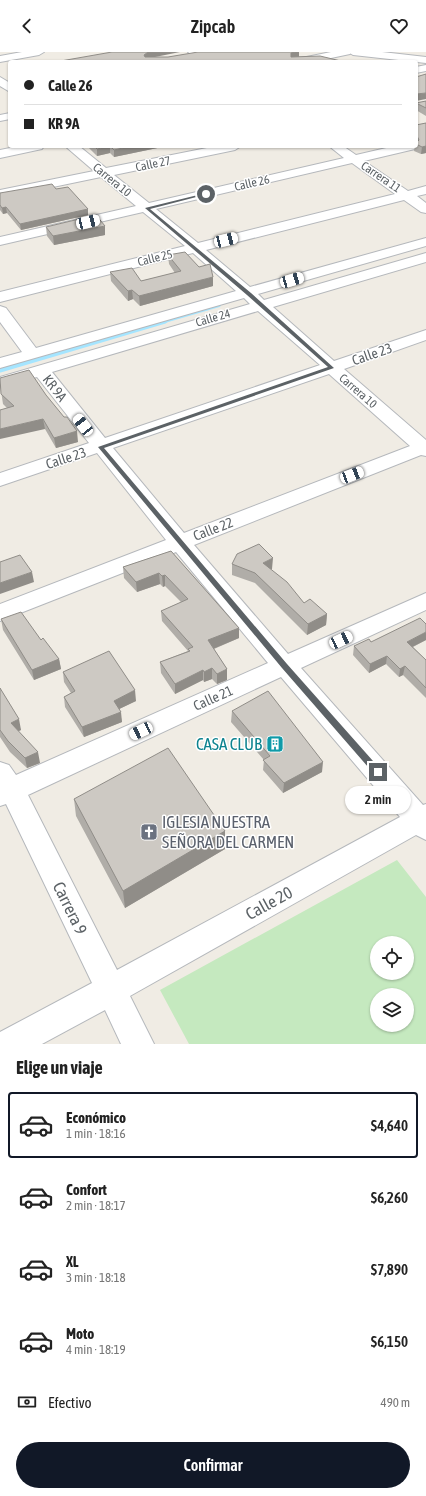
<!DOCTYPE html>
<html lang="es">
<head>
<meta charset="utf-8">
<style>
	:root { --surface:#fff; --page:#f6f6f6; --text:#222; --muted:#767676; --line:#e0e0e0; --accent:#111827 }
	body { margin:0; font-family:"Asap Condensed",sans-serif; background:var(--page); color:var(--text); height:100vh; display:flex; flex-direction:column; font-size:15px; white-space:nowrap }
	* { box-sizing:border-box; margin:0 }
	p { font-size:13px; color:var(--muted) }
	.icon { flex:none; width:22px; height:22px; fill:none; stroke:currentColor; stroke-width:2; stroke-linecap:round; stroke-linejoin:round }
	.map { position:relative; height:992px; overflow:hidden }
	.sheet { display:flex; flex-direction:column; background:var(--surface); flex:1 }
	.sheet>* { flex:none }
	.top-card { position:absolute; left:8px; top:8px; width:410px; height:88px; border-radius:4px; box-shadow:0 1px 3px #0004; display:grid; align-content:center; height:88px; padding:0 16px; background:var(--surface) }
	.tools { position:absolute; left:370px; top:884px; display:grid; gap:8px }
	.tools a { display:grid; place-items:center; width:44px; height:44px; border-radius:50%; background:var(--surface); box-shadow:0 1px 3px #0004; font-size:20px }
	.end { position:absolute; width:18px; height:18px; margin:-9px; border:5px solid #5c6266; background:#fff; box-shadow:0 0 0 2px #fff }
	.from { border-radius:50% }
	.bubble { position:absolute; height:28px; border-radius:14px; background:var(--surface); box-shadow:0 1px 3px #0004; font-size:13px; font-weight:600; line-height:28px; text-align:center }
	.car { position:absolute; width:12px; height:24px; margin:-12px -6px; border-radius:5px; box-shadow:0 0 3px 1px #0007; background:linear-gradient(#fff 24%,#345 0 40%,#fff 0 76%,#345 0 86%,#fff 0) }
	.top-card b { display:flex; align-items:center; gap:14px; height:38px; font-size:15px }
	.top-card b+b { border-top:1px solid var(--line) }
	.top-card i { width:10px; height:10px; background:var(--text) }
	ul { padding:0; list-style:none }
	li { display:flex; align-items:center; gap:12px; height:66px; margin:0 8px 6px; padding:0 8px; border:2px solid transparent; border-radius:4px }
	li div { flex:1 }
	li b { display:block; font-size:15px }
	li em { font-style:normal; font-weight:600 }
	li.active { border-color:var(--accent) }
	li>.icon { width:36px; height:36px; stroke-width:1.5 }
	h2 { padding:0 16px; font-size:18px; line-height:48px }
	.pay { display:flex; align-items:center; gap:10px; height:44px; padding:0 16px; font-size:15px }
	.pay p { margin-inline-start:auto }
	.button { display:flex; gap:8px; margin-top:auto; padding:8px 16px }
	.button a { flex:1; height:46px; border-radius:24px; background:var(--accent); color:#fff; font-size:16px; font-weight:600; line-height:46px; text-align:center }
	header { display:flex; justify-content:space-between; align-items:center; height:52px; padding:0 16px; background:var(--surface); font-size:18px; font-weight:600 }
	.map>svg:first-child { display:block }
	.green { fill:#c5e9bf; fill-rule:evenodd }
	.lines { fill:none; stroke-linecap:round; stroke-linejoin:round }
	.stream-far1 { stroke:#a5e5ff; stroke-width:4 }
	.stream { stroke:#a5e5ff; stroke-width:5 }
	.minor-casing { stroke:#b5b8bc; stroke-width:2 }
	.tertiary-casing { stroke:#b5b8bc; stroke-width:2 }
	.minor { fill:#fff; fill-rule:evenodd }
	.tertiary { fill:#fff; fill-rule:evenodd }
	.wall { fill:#b0ada8 }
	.shaded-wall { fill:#908d88 }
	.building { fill:#cdc9c3; stroke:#908d88 }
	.route { fill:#5c6266 }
	.labels { text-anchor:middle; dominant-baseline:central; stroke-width:3; stroke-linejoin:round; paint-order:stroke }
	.far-street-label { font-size:12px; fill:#5c6266; stroke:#fff }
	.street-label { font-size:14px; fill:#5c6266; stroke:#fff }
	.near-culture-label { font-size:17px; fill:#0d838f; stroke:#fff; text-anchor:end }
	.near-worship-label { font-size:17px; fill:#5b616d; stroke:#fff; text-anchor:start }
	.near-street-label { font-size:17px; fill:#5c6266; stroke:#fff }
</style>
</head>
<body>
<header><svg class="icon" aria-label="back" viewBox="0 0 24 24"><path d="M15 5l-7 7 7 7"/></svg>Zipcab<svg class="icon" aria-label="heart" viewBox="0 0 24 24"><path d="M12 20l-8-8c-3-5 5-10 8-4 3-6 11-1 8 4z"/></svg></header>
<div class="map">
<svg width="426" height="992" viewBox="0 0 426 992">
	<rect width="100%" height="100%" fill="#f0ece4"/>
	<path class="green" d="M397 808 426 845V992H189L160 938ZM377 891H407V921H377ZM377 943H407V973H377Z"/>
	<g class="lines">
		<path class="stream-far1" d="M161 270 219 253"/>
		<path class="stream" d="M0 318 165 269"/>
		<g class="minor-casing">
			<path id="minor" d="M22 0H44L39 3 0 10V4Z
				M188 0H200L214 10H202Z
				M331 0H351L350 2 312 10H291L292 8Z
				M426 13V19L416 21V15Z
				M0 25 10 31V40L0 34Z
				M10 61V67L0 69V63Z
				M416 92 417 94 415 97 364 109 408 139 426 134V142L417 144 426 151V161L421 160 404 148 206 198 250 235 426 186V194L258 242 264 248 426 201V210L273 255 334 309 426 278V288L344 317 426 388V404L421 403 194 493 288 602 426 541V558L301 616 423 753 426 752V788L416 783 130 944 154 992H121L105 958 42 992H0V980L92 931 6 752 0 754V710L9 713 16 723 268 611 176 500 0 569V552L166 488 97 401 0 434V421L89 391 37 325 0 335V325L250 252 244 246 0 316V306L22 300 0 270V254L6 256 36 296 236 239 193 201 0 250V240L185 194 143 160 0 193V185L136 154 101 125 0 146V138L94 119 65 94H79L106 116 217 94H241L235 98 114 123 149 151 344 106 329 94H343L356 103 395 94H416ZM352 111 395 142 198 191 156 157ZM258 259 320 313 105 386 52 320ZM329 322 410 394 184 481 113 396ZM281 625 400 765 117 918 28 743Z
				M20 94H44L42 97 0 106V98Z"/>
		</g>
		<g class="tertiary-casing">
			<path id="tertiary" d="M348 0H382L426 5V11L353 3Z"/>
		</g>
		<use href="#minor" class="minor"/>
		<use href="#tertiary" class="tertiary"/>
	</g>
	<path class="wall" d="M426 49V64L416 58V51Z
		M426 71V101L421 102 414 99 415 94H416V73Z
		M87 94H167L114 105 110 101 97 104Z
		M0 141 88 157V163L21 178 7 161 3 162 0 158Z
		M46 175 105 183 54 193 47 184Z
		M168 203 213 234 140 254 133 247 128 249 111 229 110 220 141 229 175 221 169 212Z
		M0 332 78 390 56 396 45 377 7 356 3 352Z
		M171 499 239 576V586L214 597 227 617V628L217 632 212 627 204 630 203 628 175 642 161 621 160 610 188 599 162 569 161 559 181 550 165 534 163 535 160 532 137 540 124 526 123 515Z
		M232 512 272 517 271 518 304 551 327 562 326 573 307 583 255 531 232 523Z
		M1 567 41 588 59 607 61 617 34 628 3 578Z
		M426 588 413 595 426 608V646L403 623 399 625 386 612 369 621 353 603 354 594 371 590Z
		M63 620 136 649 119 657 122 670 84 685 65 655 64 645 71 641 64 630Z
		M0 636 21 678 18 679 40 711 27 716 10 700 0 685Z
		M232 659 322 720 283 741 263 718 264 708 231 670Z
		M74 747 225 779V797L125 856 76 764Z"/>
	<path class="shaded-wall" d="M148 0H180L150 6 144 9V3Z
		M295 0H299V5L291 7V1Z
		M426 41V47L416 49V42Z
		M110 94V101L97 104V97Z
		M132 94H167L114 105V98Z
		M426 94V101L421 102 422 95Z
		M6 155 7 161 3 162 2 156Z
		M88 157V163L21 178 20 172Z
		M105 174V183L54 193 53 184Z
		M213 225V234L140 254 139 244Z
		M132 238 133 247 128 249V239Z
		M43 367 45 377 0 387V377Z
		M77 379 78 390 56 396 54 386Z
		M273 506 272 517 262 521 263 511Z
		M32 520 34 530 0 542V531Z
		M159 521 160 532 137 540 136 530Z
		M165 523V534L163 535 162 524Z
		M327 562 326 573 307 583 308 572Z
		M239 576V586L208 599V588Z
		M426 580V588L406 598 407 590Z
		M387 604 386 612 369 621 370 612Z
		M59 607 61 617 34 628 32 618Z
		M405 614 403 623 399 625 400 617Z
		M212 616V627L204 630V620Z
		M227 617V628L217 632V622Z
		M203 618V628L175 642V632Z
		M135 638 136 649 115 659 114 649Z
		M121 660 122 670 84 685 82 675Z
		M19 667 21 678 13 682 11 671Z
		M38 700 40 711 27 716 25 706Z
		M323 710 322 720 283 741 284 731Z
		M225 779V797L125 856 123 839Z"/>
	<path class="building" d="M112 0H148L144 3 145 5H168L198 0H295L291 1V5L320 4 345 10H55Z
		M426 22V41L416 42V25Z
		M426 49V56L416 51Z
		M426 71V94L422 95 416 92V91L419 88 417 84 416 85V73Z
		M94 94H132L114 98 110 94 97 97Z
		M52 132 56 137 68 135 88 157 20 172 6 155 2 156 0 153V141Z
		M96 163 105 174 53 184 46 175Z
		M185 200 199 215 210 212 213 225 139 244 132 238 128 239 110 220 132 216 141 229 181 219 168 203Z
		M29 318 46 343 64 365H67L77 379 54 386 43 367 0 377V358L14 354 1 342 0 326Z
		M259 492 273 506 263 511 287 530 304 551 310 547 327 562 308 572 255 521 232 512 237 502Z
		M171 499 239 576 208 588 227 617 217 622 212 616 204 620 203 618 175 632 160 610 190 599 188 597 193 595 161 559 188 547 165 523 162 524 159 521 136 530 123 515Z
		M20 503 32 520 0 531V510Z
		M21 560 41 588 43 586 59 607 32 618 1 567Z
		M420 566 426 572V580L407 590 426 608V636L405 614 400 617 387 604 370 612 354 594 369 587 371 590Z
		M109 599 135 638 114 649 121 660 82 675 64 645 75 639 63 620Z
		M0 636 19 667 11 671 38 700 25 706 8 689 0 678Z
		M268 639 323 710 284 731 263 708 270 704 232 659Z
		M168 696 225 779 123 839 74 747Z"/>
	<path class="route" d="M208 142 150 157 251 241 334 316 104 396 287 612 381 718 382 720 378 724 375 723 282 616 98 395 328 315 247 243 145 156 206 141Z"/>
	<defs>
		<g id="building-square" transform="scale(0.9)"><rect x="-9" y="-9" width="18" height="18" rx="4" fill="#0f9aa8" stroke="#fff"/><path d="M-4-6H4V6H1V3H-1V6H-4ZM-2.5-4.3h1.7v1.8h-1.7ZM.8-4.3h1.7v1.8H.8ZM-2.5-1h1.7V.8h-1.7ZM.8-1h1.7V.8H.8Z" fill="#fff"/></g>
		<g id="church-square" transform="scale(0.9)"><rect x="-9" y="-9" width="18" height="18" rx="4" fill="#6b7280" stroke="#fff"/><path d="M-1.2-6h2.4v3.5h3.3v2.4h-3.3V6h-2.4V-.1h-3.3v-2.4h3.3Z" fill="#fff"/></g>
	</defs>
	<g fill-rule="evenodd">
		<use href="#building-square" x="275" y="692"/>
		<use href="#church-square" x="149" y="780"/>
	</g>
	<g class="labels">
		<g class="far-street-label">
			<text transform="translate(153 112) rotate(-12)">Calle 27</text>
			<text transform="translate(381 125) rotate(34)">Carrera 11</text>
			<text transform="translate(112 128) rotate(39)">Carrera 10</text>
			<text transform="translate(252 131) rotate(-13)">Calle 26</text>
			<text transform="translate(155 206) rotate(-14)">Calle 25</text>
			<text transform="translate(213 266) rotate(-16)">Calle 24</text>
			<text transform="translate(358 339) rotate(41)">Carrera 10</text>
		</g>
		<g class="street-label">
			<text transform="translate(372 302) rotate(-19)">Calle 23</text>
			<text transform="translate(55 336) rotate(52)">KR 9A</text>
			<text transform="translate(66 406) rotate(-18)">Calle 23</text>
			<text transform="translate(213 477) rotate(-21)">Calle 22</text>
			<text transform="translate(213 646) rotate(-24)">Calle 21</text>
		</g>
		<g class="near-culture-label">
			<text x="262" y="692">CASA CLUB</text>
		</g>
		<g class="near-worship-label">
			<text x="162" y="770">IGLESIA NUESTRA<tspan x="162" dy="20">SEÑORA DEL CARMEN</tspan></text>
		</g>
		<g class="near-street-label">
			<text transform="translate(269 851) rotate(-29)">Calle 20</text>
			<text transform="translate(70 856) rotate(64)">Carrera 9</text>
		</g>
	</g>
</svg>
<div class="tools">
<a><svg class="icon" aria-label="locate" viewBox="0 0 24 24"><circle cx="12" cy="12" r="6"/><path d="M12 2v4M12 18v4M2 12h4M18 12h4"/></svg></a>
<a><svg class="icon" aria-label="layers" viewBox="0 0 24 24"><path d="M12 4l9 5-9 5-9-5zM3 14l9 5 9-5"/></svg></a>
</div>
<i class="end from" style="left:206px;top:142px"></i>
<i class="end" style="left:378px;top:720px"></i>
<div class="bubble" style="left:345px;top:734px;width:66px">2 min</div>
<i class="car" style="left:88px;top:170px;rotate:77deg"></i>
<i class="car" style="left:226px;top:188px;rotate:76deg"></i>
<i class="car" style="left:292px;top:228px;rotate:74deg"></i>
<i class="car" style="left:83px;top:373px;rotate:322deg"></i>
<i class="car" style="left:352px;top:423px;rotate:69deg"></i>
<i class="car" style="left:341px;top:588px;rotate:65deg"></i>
<i class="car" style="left:141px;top:679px;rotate:245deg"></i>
<div class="top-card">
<b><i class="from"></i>Calle 26</b>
<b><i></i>KR 9A</b>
</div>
</div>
<section class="sheet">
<h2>Elige un viaje</h2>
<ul>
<li class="active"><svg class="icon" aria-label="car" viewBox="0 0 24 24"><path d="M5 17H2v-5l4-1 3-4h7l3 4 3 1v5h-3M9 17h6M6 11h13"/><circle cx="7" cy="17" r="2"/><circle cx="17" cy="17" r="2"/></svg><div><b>Económico</b><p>1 min · 18:16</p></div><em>$4,640</em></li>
<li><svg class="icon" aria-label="car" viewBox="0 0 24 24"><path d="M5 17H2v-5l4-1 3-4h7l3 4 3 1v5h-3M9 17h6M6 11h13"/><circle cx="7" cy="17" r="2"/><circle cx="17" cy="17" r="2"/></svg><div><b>Confort</b><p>2 min · 18:17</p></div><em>$6,260</em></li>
<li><svg class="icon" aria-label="car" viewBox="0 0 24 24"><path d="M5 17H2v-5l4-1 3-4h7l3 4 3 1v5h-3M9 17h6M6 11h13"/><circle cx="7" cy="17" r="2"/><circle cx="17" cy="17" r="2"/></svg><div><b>XL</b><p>3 min · 18:18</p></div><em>$7,890</em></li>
<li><svg class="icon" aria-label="car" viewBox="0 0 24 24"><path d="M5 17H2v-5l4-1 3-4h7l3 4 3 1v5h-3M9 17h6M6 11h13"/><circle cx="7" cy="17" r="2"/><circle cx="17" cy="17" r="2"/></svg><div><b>Moto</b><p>4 min · 18:19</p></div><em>$6,150</em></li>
</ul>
<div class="pay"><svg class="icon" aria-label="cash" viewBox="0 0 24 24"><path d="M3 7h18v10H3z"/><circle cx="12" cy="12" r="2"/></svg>Efectivo<p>490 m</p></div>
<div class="button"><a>Confirmar</a></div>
</section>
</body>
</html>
